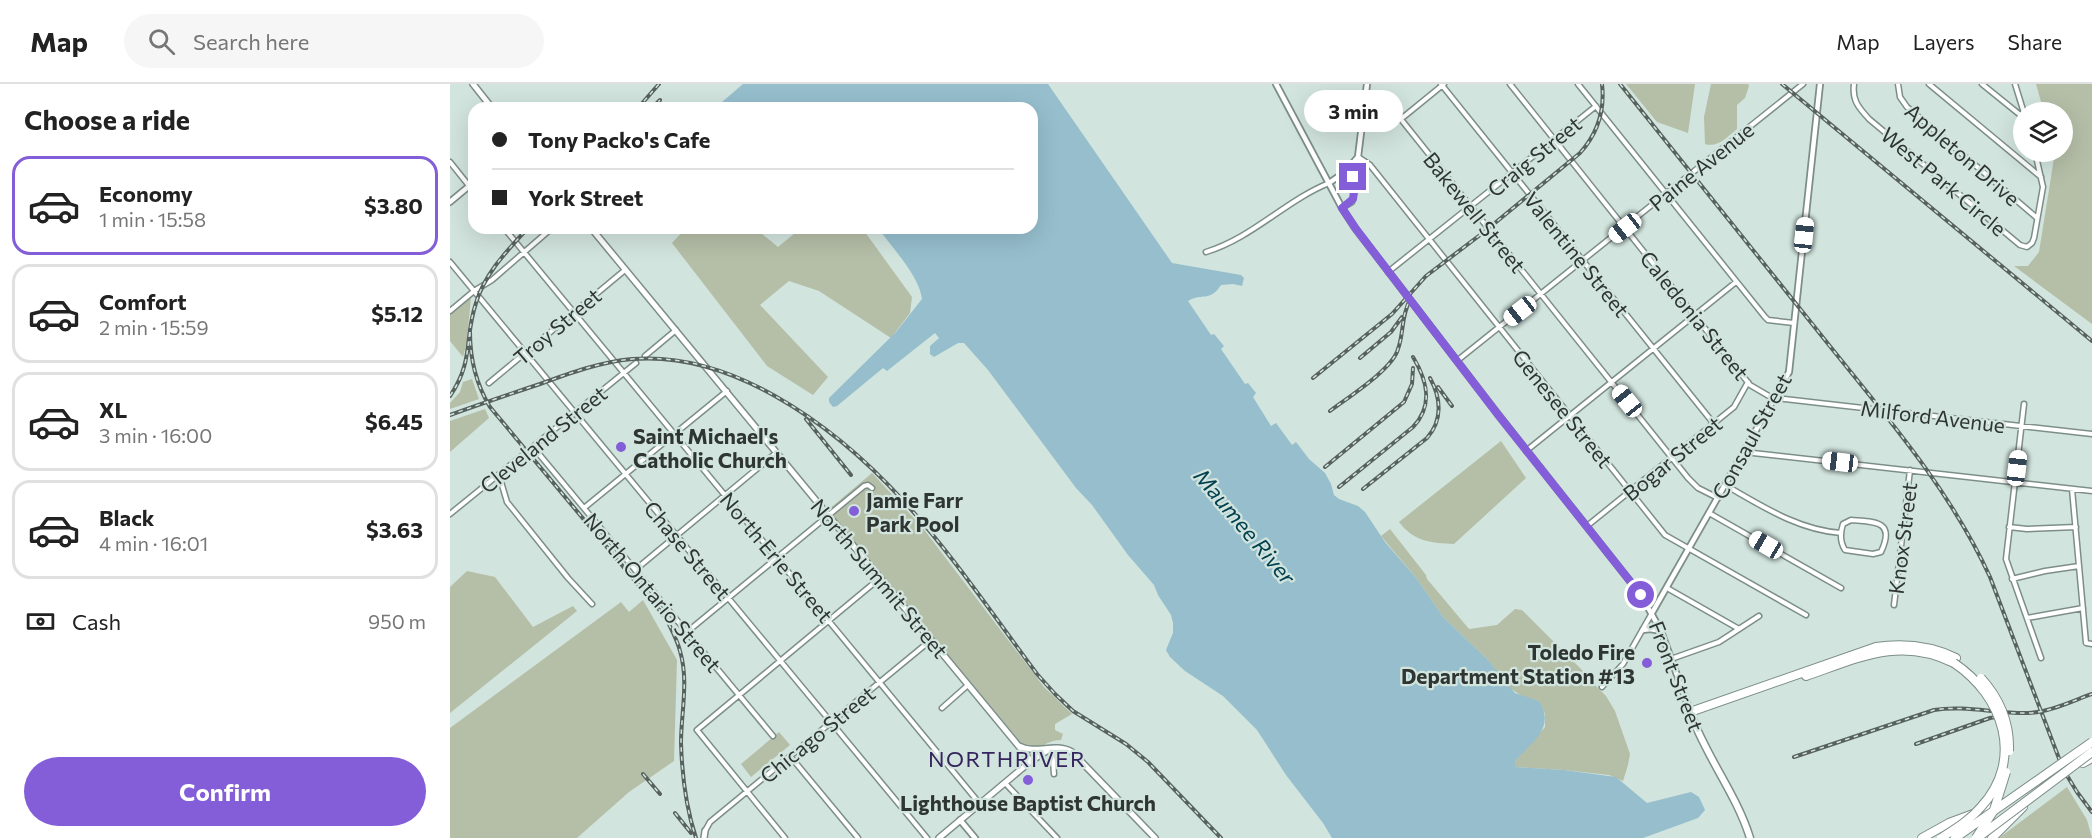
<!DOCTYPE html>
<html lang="en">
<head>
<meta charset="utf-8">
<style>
	:root { --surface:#fff; --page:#f6f6f6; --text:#222; --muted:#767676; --line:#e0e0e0; --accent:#835ed8 }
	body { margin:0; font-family:Commissioner,sans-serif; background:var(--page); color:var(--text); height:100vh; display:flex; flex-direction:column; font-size:22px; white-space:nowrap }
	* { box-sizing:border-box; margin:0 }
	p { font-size:20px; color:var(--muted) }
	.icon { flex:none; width:33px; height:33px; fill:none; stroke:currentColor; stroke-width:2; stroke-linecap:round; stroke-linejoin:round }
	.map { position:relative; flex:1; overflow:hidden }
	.drawer { display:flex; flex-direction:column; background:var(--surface); width:450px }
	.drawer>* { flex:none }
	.hud { position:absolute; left:18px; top:18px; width:570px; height:132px; border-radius:18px; box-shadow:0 6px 24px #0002; display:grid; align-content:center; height:132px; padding:0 24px; background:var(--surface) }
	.tools { position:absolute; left:1563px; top:18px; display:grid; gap:12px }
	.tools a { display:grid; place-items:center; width:60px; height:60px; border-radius:50%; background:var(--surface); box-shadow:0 6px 24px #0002; font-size:30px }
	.end { position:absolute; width:27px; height:27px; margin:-14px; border:8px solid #835ed8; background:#fff; box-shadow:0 0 0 3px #fff }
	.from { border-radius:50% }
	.bubble { position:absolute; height:42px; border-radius:21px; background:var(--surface); box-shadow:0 6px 24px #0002; font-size:20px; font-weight:700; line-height:42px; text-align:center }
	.car { position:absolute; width:18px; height:36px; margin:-18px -9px; border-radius:8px; box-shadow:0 0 4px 2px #0007; background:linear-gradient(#fff 24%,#345 0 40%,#fff 0 76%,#345 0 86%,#fff 0) }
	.hud b { display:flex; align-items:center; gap:21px; height:57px; font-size:22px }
	.hud b+b { border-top:2px solid var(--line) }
	.hud i { width:15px; height:15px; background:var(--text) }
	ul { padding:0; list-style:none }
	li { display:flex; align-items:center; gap:18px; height:99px; margin:0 12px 9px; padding:0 12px; border:3px solid var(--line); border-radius:18px }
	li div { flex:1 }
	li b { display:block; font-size:22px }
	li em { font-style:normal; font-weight:700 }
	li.current { border-color:var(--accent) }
	li>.icon { width:54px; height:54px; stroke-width:1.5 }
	h2 { padding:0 24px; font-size:27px; line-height:72px }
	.pay { display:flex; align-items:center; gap:15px; height:66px; padding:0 24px; font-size:22px }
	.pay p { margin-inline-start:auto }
	.action { display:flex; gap:12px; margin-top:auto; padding:12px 24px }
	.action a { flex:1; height:69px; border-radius:36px; background:var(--accent); color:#fff; font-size:24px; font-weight:700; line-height:69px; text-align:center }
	header { display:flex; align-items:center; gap:36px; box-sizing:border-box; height:84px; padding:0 30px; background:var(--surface); border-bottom:2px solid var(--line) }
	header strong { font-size:28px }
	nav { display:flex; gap:33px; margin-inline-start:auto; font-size:21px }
	.search { width:420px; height:54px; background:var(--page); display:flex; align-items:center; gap:15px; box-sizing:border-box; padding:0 21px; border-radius:33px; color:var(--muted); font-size:22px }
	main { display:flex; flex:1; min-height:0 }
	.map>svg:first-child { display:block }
	.green { fill:#b5bea7 }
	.water { fill:#96becd }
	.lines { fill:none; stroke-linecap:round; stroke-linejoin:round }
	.minor-casing { stroke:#7d8e89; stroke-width:7 }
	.tertiary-casing { stroke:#7d8e89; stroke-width:8 }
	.secondary-casing { stroke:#7d8e89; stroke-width:8 }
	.primary-casing { stroke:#7d8e89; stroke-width:9 }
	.motorway-casing { stroke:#7d8e89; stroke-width:10 }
	.minor { stroke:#fff; stroke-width:4 }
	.tertiary { stroke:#fff; stroke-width:4.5 }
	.secondary { stroke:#fff; stroke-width:5 }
	.primary { stroke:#fff; stroke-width:6 }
	.motorway { stroke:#fff; stroke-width:8 }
	.rail-casing { stroke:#57615d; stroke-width:4 }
	.rail { stroke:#d1e4dd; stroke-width:1.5; stroke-dasharray:4.5; stroke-linecap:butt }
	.motorway-bridge-casing { stroke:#7d8e89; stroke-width:10; stroke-linecap:butt }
	.motorway-bridge { stroke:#fff; stroke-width:8 }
	.route { stroke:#835ed8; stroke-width:8 }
	.poi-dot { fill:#835ed8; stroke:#d1e4dd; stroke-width:2 }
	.labels { text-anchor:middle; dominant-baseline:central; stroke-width:4.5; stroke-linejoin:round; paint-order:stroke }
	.street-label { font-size:21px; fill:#2e3532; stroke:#d1e4dd }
	.poi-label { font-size:21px; font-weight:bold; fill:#2e3532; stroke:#d1e4dd; text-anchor:start }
	.water-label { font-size:22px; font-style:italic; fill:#024050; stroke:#d1e4dd }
	.neighbourhood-label { font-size:22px; letter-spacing:1.5px; fill:#36245e; stroke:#d1e4dd }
</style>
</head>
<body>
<header>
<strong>Map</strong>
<div class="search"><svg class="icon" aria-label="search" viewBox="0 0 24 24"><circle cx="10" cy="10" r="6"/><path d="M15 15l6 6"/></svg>Search here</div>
<nav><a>Map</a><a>Layers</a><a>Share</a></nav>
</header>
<main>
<section class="drawer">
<h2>Choose a ride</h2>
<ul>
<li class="current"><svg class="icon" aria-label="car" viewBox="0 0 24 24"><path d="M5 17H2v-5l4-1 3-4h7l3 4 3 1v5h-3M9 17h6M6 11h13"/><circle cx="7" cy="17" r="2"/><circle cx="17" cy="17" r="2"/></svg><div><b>Economy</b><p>1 min · 15:58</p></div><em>$3.80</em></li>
<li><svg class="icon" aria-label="car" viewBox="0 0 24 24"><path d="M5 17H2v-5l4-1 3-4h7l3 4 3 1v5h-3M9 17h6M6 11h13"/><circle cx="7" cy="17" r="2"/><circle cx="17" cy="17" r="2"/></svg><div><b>Comfort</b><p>2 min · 15:59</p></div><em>$5.12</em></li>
<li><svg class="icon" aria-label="car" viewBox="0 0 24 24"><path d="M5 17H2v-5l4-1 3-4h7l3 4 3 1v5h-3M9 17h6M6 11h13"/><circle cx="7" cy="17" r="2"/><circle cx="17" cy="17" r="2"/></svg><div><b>XL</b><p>3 min · 16:00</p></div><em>$6.45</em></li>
<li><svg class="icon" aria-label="car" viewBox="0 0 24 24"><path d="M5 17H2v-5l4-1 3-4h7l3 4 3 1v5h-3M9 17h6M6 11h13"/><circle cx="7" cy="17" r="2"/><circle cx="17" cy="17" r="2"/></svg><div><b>Black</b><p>4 min · 16:01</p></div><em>$3.63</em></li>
</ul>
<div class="pay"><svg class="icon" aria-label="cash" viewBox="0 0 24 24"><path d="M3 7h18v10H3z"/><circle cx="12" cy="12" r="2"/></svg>Cash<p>950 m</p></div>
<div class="action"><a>Confirm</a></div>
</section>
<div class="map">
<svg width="1642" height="754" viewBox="0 0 1642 754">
	<rect width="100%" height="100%" fill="#d1e4dd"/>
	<path class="green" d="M1176 0H1245L1238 49 1207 38Z
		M1261 0H1298L1299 2 1295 14 1287 21V45C1277 53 1268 64 1255 60L1254 33Z
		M1586 0H1642V240L1564 182H1578L1589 168 1605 68H1612V28H1594Z
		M236 144H286L289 146 305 144 328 163 351 144H412L462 213 460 229 441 254 369 207 339 197 310 221 378 293 363 311 317 282 222 159Z
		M21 213 17 257 13 273 0 257V230Z
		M22 295 29 315 0 325V319L10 308 13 298Z
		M35 325 39 334 0 368V337Z
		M1051 357 1076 394 1004 460C982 459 964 458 949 438Z
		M422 389 472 443 594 603 622 630 605 640V646L613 650 611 656C594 656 591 669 573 661L378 426Z
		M940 445 976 491 977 495 1019 545 1047 541 1065 525 1072 526 1140 594 1139 595 1156 612 1165 627 1180 670 1178 681 1173 697 1159 691 1114 686 1065 683V677L1095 643V630L1089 617 1073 613 1060 604 1037 575 993 533 967 495 931 452Z
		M17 487 45 493 83 543 123 522 127 527 0 629V503Z
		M193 516 227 576 224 677 179 708 127 754H0V644L171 518 179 528Z
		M329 648 340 661 301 693 291 680Z
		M1617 703 1637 736 1642 754H1549Z"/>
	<path class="water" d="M293 0H598L722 179 791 191 794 194 792 202 783 200 771 201C759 219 753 208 738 217L761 251 764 250 774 262 771 265 795 300 798 299 806 309 803 313 821 342 826 339 842 361 846 358 859 375 875 389 881 400 884 411 889 415 908 422 915 428 935 458 967 495 993 533 1037 575 1065 609 1089 617C1106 644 1082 658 1065 677V683L1114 686 1166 693 1197 719 1241 708 1249 713 1255 726 1248 734 1193 754H882L873 739 836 691 807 646 773 612 735 587 720 573 716 566 723 549V539L721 531 708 511 704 501 678 471 642 421 626 404 538 286 514 259H508L484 273 480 270V262L489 254 485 249 437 287 433 284 387 322 383 323 379 318V314L446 248 472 215C469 191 442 164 428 144H582V24H265Z"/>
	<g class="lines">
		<g class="minor-casing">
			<path id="minor" d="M991 0 1264 340
				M1060 0 1300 301 1324 315
				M1128 0 1315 233 1318 236 1344 239
				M1404 0C1402 16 1408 23 1419 35L1570 161 1577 163 1582 159 1584 154 1593 103 1585 68
				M1448 0 1450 13 1457 23 1587 134
				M1479 0 1591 93
				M1532 0 1574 34
				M1565 0 1574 29
				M914 20 941 24 946 29 1238 394 1248 404 1268 414
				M951 35 994 0
				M908 73 920 81 1215 451 1356 531
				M0 78 24 108
				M892 124 902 118C906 105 906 96 896 86
				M54 144 530 720
				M756 168C802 154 835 117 879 99
				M0 178 477 754
				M938 188 1146 22
				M0 227 24 207 42 196 102 144
				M195 272 226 246
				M1008 276 1353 0
				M39 299 175 186
				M1325 314 1642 350
				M1574 320 1556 475 1591 574
				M84 364 323 652
				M1076 367 1286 198
				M1294 368 1642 407
				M49 391 57 418 118 494 142 520
				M1275 401C1312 422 1348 446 1391 449
				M1622 405 1636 559 1642 560
				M134 424 277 307
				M1259 429 1391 504
				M0 430 186 279
				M1401 436C1424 438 1446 436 1431 468L1423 470 1395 466C1390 458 1390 449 1393 440Z
				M1137 442 1284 323 1298 298
				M1559 443 1577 445 1626 443
				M185 486 326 369
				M1562 495 1595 487 1629 482
				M1217 504 1289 545
				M1444 521 1460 386
				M1577 534 1633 524
				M237 548 414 402 418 401 422 404
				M1221 575 1269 558 1309 532
				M1152 603 1173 580 1202 529
				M492 624 518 601
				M602 664 604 690
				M340 672 408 754
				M555 699 607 754
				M255 747 260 738 481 556
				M335 754 247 646 430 494"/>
		</g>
		<g class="tertiary-casing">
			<path id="tertiary" d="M826 0 892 124 905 144 1047 329 1191 511 1211 547 1240 627
				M879 99 895 88 908 73 917 0
				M0 118 24 98
				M1202 529 1339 288 1370 0
				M1193 546 1200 545 1211 547
				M510 736 525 754"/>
		</g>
		<g class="secondary-casing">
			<path id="secondary" d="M23 0 42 24
				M141 144 581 677
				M569 662C587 671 604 658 622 668L705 754
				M254 754 255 747
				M489 754 581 677 600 665"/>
		</g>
		<g class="primary-casing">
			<path id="primary" d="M1240 628C1256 673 1286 709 1300 754"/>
		</g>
		<g class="motorway-casing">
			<path id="motorway" d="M1356 592C1408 574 1450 552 1504 579
				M1240 628 1426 563C1454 559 1481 562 1506 574
				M1633 679 1642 674
				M1472 754 1499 739 1550 720
				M1542 754 1573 723"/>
		</g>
		<use href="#minor" class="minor"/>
		<use href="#tertiary" class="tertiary"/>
		<use href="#secondary" class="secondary"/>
		<use href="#primary" class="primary"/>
		<use href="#motorway" class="motorway"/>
		<g class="rail-casing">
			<path id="rail" d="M1170 0C1241 89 1312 177 1383 266 1441 338 1501 408 1540 493L1613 685 1627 708 1642 728
				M1332 0 1642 257
				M188 24 209 0
				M202 24 210 16
				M20 248C20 275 26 300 40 323L216 534C221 545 227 555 230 567 239 597 231 629 231 659 232 691 236 724 246 754
				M910 274 941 248 952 233
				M863 294 942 230 976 192 1034 148 1130 69C1148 49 1155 26 1152 0
				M988 303 1002 322
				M0 312C24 277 14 255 26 219 35 189 57 167 78 144
				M880 327C897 314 943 285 948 265 954 249 951 232 960 216
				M0 331C30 320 60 310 90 300 120 289 150 278 182 275 233 271 281 287 325 312 442 378 509 485 587 590L605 610 623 627 676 660 698 678 771 754
				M356 335 401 391
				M875 383 954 318 962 300 963 284
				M889 403 963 343C984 321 977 296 963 273
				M913 405 977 354C993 336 991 314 980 294
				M1466 660 1540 634 1552 632
				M1344 673 1484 626C1515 621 1547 630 1579 629 1600 628 1622 617 1642 610
				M193 690 210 710
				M225 729 241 749"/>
		</g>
		<use href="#rail" class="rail"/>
		<g class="motorway-bridge-casing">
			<path id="motorway-bridge" d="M1531 594C1550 615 1560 639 1559 667
				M1530 752 1642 668
				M1491 754C1505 745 1520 736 1531 723 1575 675 1553 612 1504 579
				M1505 754 1642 658
				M1526 754 1544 726 1556 688"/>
		</g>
		<use href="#motorway-bridge" class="motorway-bridge"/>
	</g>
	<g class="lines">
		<path class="route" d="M903 93 905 100 903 115 892 124 906 145 1049 332 1191 511"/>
	</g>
	<g class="poi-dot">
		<circle cx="171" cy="363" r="6"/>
		<circle cx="404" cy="427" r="6"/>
		<circle cx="1197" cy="579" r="6"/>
		<circle cx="578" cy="696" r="6"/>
	</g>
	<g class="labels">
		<g class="street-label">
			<text transform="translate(1513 70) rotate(41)">Appleton Drive</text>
			<text transform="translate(1084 72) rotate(-39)">Craig Street</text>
			<text transform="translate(1251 82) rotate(-39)">Paine Avenue</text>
			<text transform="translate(1494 97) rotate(40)">West Park Circle</text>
			<text transform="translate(1025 128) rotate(51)">Bakewell Street</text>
			<text transform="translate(1127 170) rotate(51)">Valentine Street</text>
			<text transform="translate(1245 231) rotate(51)">Caledonia Street</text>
			<text transform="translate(107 242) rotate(-40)">Troy Street</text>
			<text transform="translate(1113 324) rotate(51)">Genesee Street</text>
			<text transform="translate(1483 332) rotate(7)">Milford Avenue</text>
			<text transform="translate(1301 352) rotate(-61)">Consaul Street</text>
			<text transform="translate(93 355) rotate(-39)">Cleveland Street</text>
			<text transform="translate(1222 374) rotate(-39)">Bogar Street</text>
			<text transform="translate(1452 454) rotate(-83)">Knox Street</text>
			<text transform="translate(238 466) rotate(50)">Chase Street</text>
			<text transform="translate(327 473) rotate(50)">North Erie Street</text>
			<text transform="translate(430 494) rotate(50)">North Summit Street</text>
			<text transform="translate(203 508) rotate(50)">North Ontario Street</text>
			<text transform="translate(1227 592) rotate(69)">Front Street</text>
			<text transform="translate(367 650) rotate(-39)">Chicago Street</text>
		</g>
		<g class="poi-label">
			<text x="183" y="351">Saint Michael's<tspan x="183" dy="24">Catholic Church</tspan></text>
			<text x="416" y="415">Jamie Farr<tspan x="416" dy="24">Park Pool</tspan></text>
			<text x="1185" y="567" text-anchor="end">Toledo Fire<tspan x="1185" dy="24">Department Station #13</tspan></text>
			<text x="578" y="718" text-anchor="middle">Lighthouse Baptist Church</text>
		</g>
		<g class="water-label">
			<text transform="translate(795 442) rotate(50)">Maumee River</text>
		</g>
		<g class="neighbourhood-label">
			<text x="557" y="674">NORTHRIVER</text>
		</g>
	</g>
</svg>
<div class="tools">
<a><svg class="icon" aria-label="layers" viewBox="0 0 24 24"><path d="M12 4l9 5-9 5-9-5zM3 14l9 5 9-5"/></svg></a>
</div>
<i class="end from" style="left:1191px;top:511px"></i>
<i class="end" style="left:903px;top:93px"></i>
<div class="bubble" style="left:854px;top:6px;width:99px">3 min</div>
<i class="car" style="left:1175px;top:144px;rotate:232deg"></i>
<i class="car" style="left:1354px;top:151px;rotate:6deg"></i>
<i class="car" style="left:1070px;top:227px;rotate:232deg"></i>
<i class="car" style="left:1177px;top:317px;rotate:321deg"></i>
<i class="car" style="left:1390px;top:378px;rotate:277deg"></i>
<i class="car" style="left:1567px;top:384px;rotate:7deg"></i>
<i class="car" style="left:1316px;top:461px;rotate:300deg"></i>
<div class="hud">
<b><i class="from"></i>Tony Packo's Cafe</b>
<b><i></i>York Street</b>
</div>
</div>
</main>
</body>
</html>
